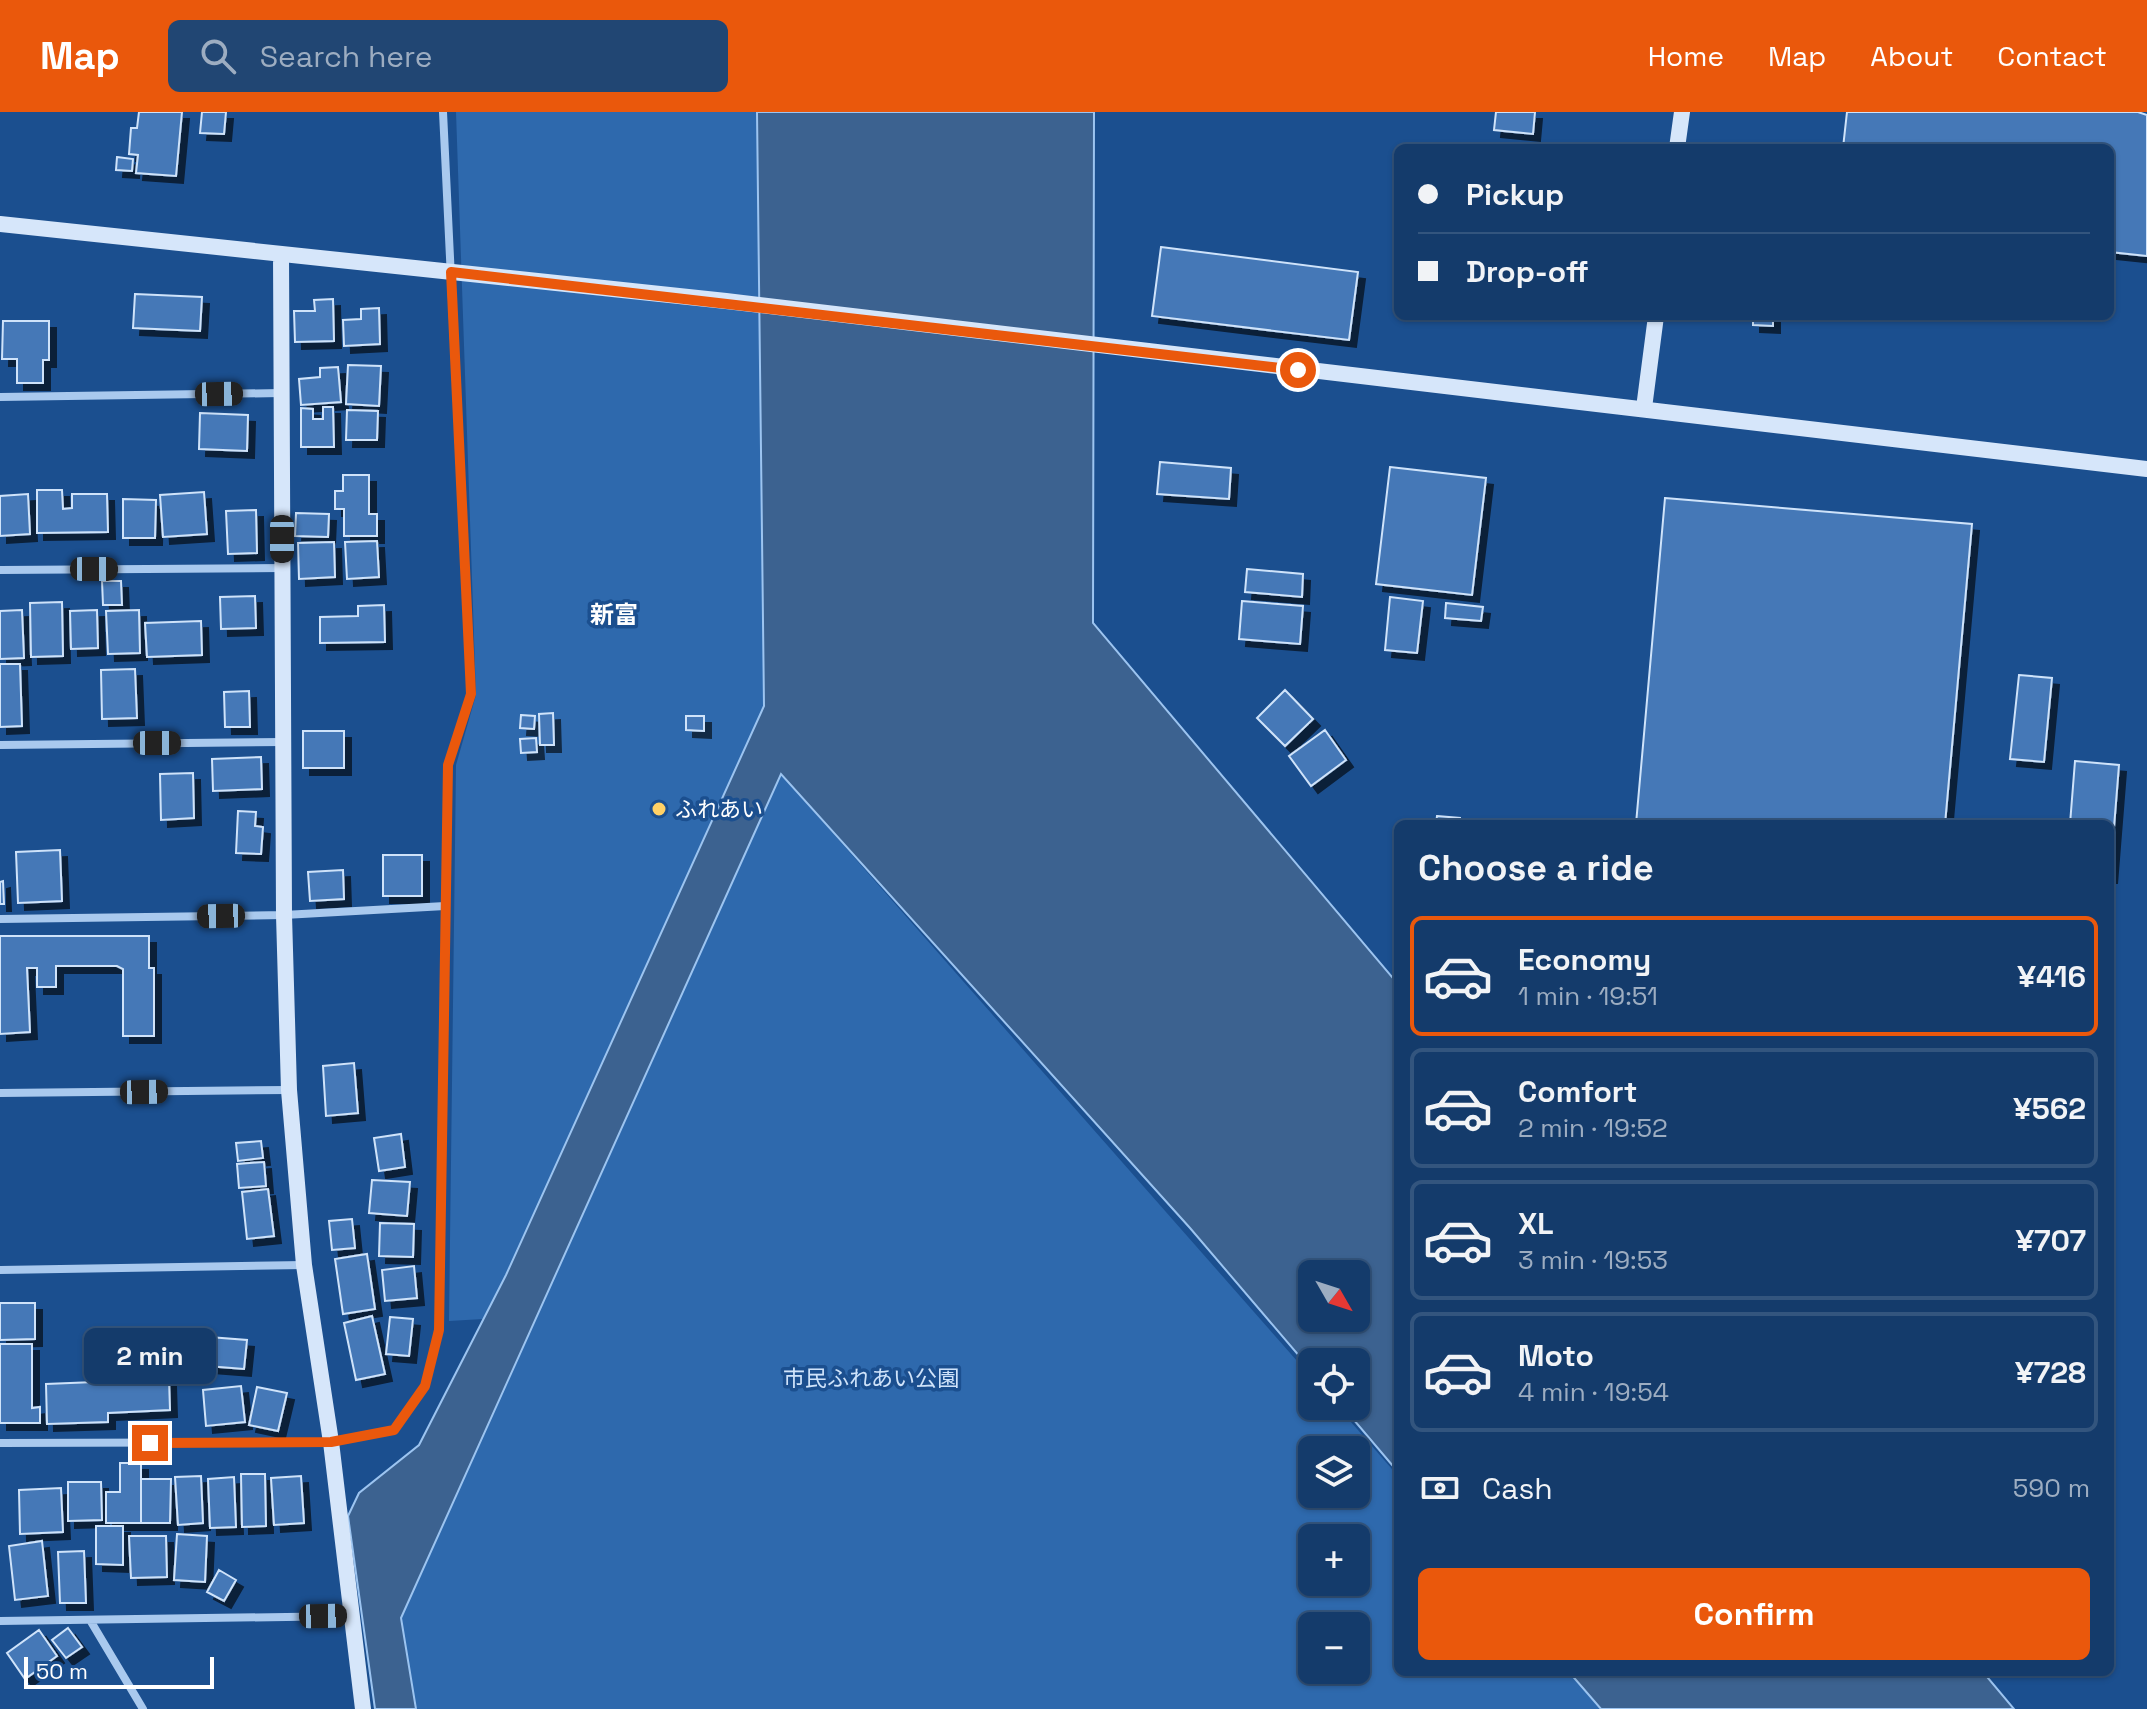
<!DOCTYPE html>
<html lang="en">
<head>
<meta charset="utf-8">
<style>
	:root { --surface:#143b6b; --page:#214673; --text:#f1f3f6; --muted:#9dadc1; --line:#33557e; --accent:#ea580c }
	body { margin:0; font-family:"Space Grotesk","Noto Sans JP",sans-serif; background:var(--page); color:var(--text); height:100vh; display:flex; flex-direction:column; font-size:30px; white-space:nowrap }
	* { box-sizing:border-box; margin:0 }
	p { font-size:26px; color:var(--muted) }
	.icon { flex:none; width:44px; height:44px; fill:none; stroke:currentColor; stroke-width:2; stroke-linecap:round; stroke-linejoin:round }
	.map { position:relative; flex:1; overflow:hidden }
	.sheet { position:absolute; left:1394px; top:708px; width:720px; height:856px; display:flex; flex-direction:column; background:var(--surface); border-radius:12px; box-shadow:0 2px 6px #0004,0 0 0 2px var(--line) }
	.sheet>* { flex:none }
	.guide { position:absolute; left:1394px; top:32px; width:720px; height:176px; border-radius:12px; box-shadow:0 2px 6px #0004,0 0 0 2px var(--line); display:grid; align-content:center; height:176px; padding:0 24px; background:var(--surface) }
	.needle { width:52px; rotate:129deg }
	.buttons { position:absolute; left:1298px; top:1148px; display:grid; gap:16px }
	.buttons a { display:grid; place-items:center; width:72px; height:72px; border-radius:12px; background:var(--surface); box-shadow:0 2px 6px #0004,0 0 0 2px var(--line); font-size:40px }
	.scale { position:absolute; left:24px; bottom:20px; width:190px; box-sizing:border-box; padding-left:8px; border:4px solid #fff; border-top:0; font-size:22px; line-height:28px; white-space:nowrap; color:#fff; -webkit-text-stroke:6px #1b4f8f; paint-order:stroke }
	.end { position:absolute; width:36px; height:36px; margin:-18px; border:10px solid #ea580c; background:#fff; box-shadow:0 0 0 4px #fff }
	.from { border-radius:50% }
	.bubble { position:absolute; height:56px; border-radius:12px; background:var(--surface); box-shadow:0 2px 6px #0004,0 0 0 2px var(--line); font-size:26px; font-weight:700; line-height:56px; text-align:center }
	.car { position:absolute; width:24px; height:48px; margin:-24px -12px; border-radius:10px; box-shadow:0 0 6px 2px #0007; background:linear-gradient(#222 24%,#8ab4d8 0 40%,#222 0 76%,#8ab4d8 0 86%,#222 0) }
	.guide b { display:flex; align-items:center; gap:28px; height:76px; font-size:30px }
	.guide b+b { border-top:2px solid var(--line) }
	.guide i { width:20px; height:20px; background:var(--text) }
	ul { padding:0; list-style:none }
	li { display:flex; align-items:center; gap:24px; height:120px; margin:0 16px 12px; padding:0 8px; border:4px solid var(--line); border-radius:12px }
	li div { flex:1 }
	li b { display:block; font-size:30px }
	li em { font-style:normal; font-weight:700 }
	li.on { border-color:var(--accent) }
	li>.icon { width:72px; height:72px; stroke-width:1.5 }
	h2 { padding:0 24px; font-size:36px; line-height:96px }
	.pay { display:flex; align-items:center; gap:20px; height:88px; padding:0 24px; font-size:30px }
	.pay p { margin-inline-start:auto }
	.action { display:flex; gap:16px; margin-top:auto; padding:16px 24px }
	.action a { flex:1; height:92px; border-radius:12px; background:var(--accent); color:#fff; font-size:32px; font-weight:700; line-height:92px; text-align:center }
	header { display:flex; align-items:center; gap:48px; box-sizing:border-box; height:112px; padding:0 40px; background:var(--accent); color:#fff }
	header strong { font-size:38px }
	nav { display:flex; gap:44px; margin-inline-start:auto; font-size:28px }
	.search { width:560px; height:72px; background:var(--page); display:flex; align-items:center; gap:20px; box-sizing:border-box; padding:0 28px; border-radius:12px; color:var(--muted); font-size:30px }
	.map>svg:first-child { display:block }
	.green { fill:#2e69ad; fill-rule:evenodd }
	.water { fill:#3c6290; stroke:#9cc4f0; stroke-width:2; fill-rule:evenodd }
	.building { fill:#4478b7; stroke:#cfe3fa; stroke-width:2; filter:url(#shadow) }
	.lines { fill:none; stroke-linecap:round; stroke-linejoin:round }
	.street { stroke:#a9c9ee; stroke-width:8 }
	.secondary { stroke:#d6e6fa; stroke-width:16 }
	.route { stroke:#ea580c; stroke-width:10 }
	.poi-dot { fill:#ffd166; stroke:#1b4f8f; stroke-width:3 }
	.labels { text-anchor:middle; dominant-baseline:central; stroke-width:7; stroke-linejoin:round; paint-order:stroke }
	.poi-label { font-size:22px; fill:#fff; stroke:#1b4f8f; text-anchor:start }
	.park-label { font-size:22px; fill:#cfe3fa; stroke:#1b4f8f }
	.neighbourhood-label { font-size:24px; font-weight:bold; fill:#fff; stroke:#1b4f8f }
</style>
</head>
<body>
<header>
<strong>Map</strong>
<div class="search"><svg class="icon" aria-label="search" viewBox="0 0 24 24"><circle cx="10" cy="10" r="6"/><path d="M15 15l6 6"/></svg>Search here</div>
<nav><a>Home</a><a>Map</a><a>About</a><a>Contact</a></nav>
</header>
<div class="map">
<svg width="2147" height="1597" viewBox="0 0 2147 1597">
	<defs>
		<filter id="shadow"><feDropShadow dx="7" dy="7" stdDeviation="0" flood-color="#0009"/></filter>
	</defs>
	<rect width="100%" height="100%" fill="#1b4f8f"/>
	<path class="green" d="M456 0H758L764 594 506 1163 483 1207 449 1209 456 653 476 583Z
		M780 661 1312 1266V1294H1337L1398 1364V1560H1570L1603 1597H416L401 1506ZM1312 1338H1356V1382H1312ZM1312 1426H1356V1470H1312ZM1312 1514H1356V1558H1312Z"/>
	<path class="water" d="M757 0H1094L1093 511 1398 872V1360L1342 1294H1356V1250H1312V1259L1190 1116 781 662 401 1506 416 1597H375L348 1404 359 1381 419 1333 506 1163 764 594ZM1312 1162H1356V1206H1312Z
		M1569 1560H1983L2014 1597H1601Z"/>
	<path class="building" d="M139 0H182L176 64 136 61 138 43 129 42 131 16H137Z
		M202 0H226L224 22 200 21Z
		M1496 0H1535L1533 22 1494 18Z
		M1847 0H2138L2147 3V144L2110 140V36H1843Z
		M117 45 133 47 132 59 116 58Z
		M1161 135 1358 160 1349 228 1152 204Z
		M135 182 202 185 200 219 133 216Z
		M333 187 334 229 295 230 294 199H315L314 188Z
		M379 196 380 232 344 234 343 208 361 207V197Z
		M1753 204H1773V214L1753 213Z
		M3 209H49V248H43V271H17V247H2Z
		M348 253 381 254 379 294 346 292Z
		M338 255 341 290 301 293 299 267 320 265V256Z
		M323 295H333L334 335H301V296L313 297V307H323Z
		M347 298 378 299 377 328H346Z
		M200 301 248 303 247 339 199 337Z
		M1160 350 1231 356 1229 387 1157 382Z
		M1390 355 1486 366 1472 483 1376 472Z
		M343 363H369V402H377V424H344V397H335V379H343Z
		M37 378H62L63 397 72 396V382H107L108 420 37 421Z
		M204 380 207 422 163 425 160 383Z
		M28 382 30 422 0 424V384Z
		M1665 386 1972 412 1945 712H1636Z
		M123 387 156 388 155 426H123Z
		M256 398 257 441 228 442 226 399Z
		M296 401 329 402 328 425 295 424Z
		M377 429 379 465 347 467 345 430Z
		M334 430 335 465 299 467 298 431Z
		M1247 457 1303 462 1302 485 1245 480Z
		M102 469H121L122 493H103Z
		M255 484 256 516 221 517 220 485Z
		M1390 485 1423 489 1417 541 1385 538Z
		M1242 489 1303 494 1300 532 1239 527Z
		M62 490 63 544 31 545 30 491Z
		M1446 491 1483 495 1481 509 1445 506Z
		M384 493 385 530 320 531V505L358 504V494Z
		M22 498 24 546 0 547V499Z
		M97 498 98 536 71 537 70 499Z
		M139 498 140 541 108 542 106 499Z
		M201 509 202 543 147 545 145 511Z
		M0 552H20L22 614 0 615Z
		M135 557 137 606 102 607 101 558Z
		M2019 563 2052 566 2044 650 2010 647Z
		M1285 578 1313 607 1285 634 1257 606Z
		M249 579 250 615H225L224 580Z
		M553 601 554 633H540L539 602Z
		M521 603 535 604 534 617 520 616Z
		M686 604H704V619L686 618Z
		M1325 618 1346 648 1311 674 1289 644Z
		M303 619H344V656H303Z
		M536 626 537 640 521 641 520 627Z
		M261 645 262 677 213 679 212 647Z
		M2075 649 2119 653 2110 765V712H2070Z
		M193 661 194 706 161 708 160 662Z
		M238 699 256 700 255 714 263 715 261 742 236 741Z
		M1437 704 1460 706V712H1436Z
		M60 738 62 789 18 791 16 740Z
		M383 743H422V784H383Z
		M343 758 344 787 310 789 308 760Z
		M3 769 4 792H0V770Z
		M0 824H149V856H154V924H123V857L117 854H56V875H37V856H27L30 920 0 922Z
		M354 951 358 1001 326 1004 323 954Z
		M401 1022 405 1055 379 1059 374 1026Z
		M261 1029 263 1046 238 1049 236 1031Z
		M264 1050 266 1074 239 1076 237 1052Z
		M372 1068 410 1070 407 1104 369 1101Z
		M268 1077 274 1124 247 1127 242 1080Z
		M352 1107 355 1136 332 1138 329 1109Z
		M380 1111 414 1112 413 1145 379 1144Z
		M367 1142 375 1197 343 1202 335 1147Z
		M414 1154 417 1186 385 1189 382 1158Z
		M0 1191H35V1227L0 1228Z
		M372 1204 385 1262 356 1268 344 1211Z
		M390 1205 413 1207 409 1244 386 1242Z
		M209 1225 247 1228 244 1257 207 1254Z
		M0 1232H32V1296L40 1295V1311H0Z
		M169 1267 170 1298 108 1301V1310L47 1312 46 1272Z
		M241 1274 245 1310 206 1314 203 1278Z
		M257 1275 287 1281 278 1319 249 1313Z
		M120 1351H141V1411H106V1380H120Z
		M241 1362H265L266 1414 242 1415Z
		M201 1364 203 1411 178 1413 175 1365Z
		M301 1364 304 1411 274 1413 271 1366Z
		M234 1365 236 1415 210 1416 208 1367Z
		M141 1367H171L170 1411H141Z
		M68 1370H101L102 1408 68 1409Z
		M61 1376 63 1420 20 1422 19 1378Z
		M96 1414H123V1453L96 1452Z
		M177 1422 207 1424 205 1470 174 1468Z
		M129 1424H166L167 1465 131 1466Z
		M42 1429 48 1484 15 1488 9 1434Z
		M84 1439 86 1491H60L58 1440Z
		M219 1458 236 1468 224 1489 207 1480Z
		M68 1516 82 1535 66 1546 52 1528Z
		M39 1518 57 1544 25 1567 7 1541Z"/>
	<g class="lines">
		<path class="street" d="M0 285 281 281
			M0 458 282 456
			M0 633 283 630
			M0 807 284 803 445 794
			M0 981 289 978
			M0 1158 304 1153
			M0 1331 331 1330 394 1318 425 1274 439 1218 448 653 471 582 443 0
			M90 1508 143 1597
			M0 1509 351 1504"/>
		<path class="secondary" d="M1677 36 1682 0
			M0 112 726 189 2147 357
			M281 142 284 803 289 978 304 1153 331 1330 363 1597
			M1644 296 1656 204"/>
	</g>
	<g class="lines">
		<path class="route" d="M150 1331 331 1330 394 1318 425 1274 439 1218 448 653 471 582 451 160 1298 258"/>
	</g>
	<circle class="poi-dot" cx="659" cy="697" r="8"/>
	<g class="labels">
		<g class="poi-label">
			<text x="675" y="697">ふれあい</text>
		</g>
		<g class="park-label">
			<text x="871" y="1266">市民ふれあい公園</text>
		</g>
		<g class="neighbourhood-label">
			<text x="614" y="502">新富</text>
		</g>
	</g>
</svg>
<div class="buttons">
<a><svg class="needle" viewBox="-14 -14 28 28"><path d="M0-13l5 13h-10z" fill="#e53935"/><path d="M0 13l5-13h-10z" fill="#9dadc1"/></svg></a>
<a><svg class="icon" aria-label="locate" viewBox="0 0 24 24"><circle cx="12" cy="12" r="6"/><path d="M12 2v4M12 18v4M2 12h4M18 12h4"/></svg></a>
<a><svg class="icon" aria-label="layers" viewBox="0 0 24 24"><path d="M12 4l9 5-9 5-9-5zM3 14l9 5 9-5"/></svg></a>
<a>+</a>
<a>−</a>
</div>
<div class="scale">50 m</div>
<i class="end from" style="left:1298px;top:258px"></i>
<i class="end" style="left:150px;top:1331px"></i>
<div class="bubble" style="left:84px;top:1216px;width:132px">2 min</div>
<i class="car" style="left:219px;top:282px;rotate:89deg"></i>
<i class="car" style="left:282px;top:427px;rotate:180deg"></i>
<i class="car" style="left:94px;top:457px;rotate:90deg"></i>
<i class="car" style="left:157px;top:631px;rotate:90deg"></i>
<i class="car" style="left:221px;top:804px;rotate:269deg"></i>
<i class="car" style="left:144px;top:980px;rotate:89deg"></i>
<i class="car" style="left:323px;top:1504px;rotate:89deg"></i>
<div class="guide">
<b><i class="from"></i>Pickup</b>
<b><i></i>Drop-off</b>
</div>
<section class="sheet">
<h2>Choose a ride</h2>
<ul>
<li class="on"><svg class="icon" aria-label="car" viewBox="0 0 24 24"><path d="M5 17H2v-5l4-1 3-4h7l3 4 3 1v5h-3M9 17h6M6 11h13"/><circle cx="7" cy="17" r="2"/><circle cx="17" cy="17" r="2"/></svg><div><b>Economy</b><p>1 min · 19:51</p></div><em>¥416</em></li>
<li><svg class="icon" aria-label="car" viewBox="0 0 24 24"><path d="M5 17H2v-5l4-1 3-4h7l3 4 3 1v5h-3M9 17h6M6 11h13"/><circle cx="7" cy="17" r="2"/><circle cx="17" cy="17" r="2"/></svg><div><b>Comfort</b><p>2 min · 19:52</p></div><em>¥562</em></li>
<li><svg class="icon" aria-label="car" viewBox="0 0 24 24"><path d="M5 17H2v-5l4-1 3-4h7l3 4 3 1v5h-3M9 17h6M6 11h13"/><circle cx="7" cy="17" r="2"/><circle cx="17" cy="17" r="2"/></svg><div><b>XL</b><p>3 min · 19:53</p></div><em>¥707</em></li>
<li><svg class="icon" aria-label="car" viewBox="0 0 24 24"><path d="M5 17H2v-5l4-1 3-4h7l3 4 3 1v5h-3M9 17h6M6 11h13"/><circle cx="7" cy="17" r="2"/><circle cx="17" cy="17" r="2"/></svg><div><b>Moto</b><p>4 min · 19:54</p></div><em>¥728</em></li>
</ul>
<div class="pay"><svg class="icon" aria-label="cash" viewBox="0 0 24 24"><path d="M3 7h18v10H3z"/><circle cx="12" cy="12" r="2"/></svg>Cash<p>590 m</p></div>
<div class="action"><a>Confirm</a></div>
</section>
</div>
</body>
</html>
